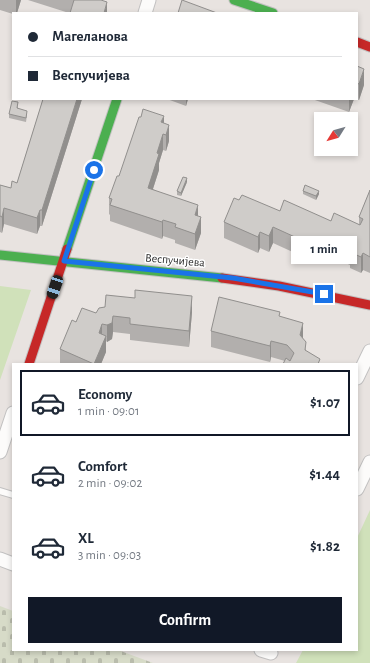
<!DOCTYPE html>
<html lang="en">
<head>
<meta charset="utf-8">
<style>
	:root { --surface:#fff; --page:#f2f2f3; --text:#1f2937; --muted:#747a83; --line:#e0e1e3; --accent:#111827 }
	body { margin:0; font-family:"Alegreya Sans",sans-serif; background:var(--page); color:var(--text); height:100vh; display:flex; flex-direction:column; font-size:15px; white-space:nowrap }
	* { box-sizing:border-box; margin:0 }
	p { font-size:13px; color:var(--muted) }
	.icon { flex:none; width:22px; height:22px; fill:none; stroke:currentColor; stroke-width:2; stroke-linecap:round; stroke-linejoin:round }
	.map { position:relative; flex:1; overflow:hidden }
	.sheet { position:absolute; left:12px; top:363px; width:346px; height:288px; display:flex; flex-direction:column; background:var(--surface); border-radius:0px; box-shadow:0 2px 6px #0003 }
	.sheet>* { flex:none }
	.guide { position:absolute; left:12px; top:12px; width:346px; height:88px; border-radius:0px; box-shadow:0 2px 6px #0003; display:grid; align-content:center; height:88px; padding:0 16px; background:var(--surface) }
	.needle { width:26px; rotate:233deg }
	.controls { position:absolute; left:314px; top:112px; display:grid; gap:8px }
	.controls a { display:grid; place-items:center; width:44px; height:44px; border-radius:0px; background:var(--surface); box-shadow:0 2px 6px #0003; font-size:20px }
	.end { position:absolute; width:18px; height:18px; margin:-9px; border:5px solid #1a73e8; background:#fff; box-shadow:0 0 0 2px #fff }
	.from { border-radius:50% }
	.bubble { position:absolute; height:28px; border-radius:0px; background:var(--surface); box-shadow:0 2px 6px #0003; font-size:13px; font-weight:700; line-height:28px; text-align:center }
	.car { position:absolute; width:12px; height:24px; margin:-12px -6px; border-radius:5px; box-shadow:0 0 3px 1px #0007; background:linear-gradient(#222 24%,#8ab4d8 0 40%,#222 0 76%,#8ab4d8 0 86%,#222 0) }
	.guide b { display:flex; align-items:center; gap:14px; height:38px; font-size:15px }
	.guide b+b { border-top:1px solid var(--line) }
	.guide i { width:10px; height:10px; background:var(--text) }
	ul { padding:7px 0 0; list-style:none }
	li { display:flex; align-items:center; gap:12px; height:66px; margin:0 8px 6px; padding:0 8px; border:2px solid transparent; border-radius:0px }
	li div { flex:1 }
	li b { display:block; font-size:15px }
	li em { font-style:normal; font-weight:700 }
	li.on { border-color:var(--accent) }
	li>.icon { width:36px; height:36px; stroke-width:1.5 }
	.button { display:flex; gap:8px; margin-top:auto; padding:8px 16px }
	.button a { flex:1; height:46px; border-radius:0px; background:var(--accent); color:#fff; font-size:16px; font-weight:700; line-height:46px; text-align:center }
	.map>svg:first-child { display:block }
	.grass { fill:#d0e1ba }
	.cemetery { fill:url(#cemetery-stones) }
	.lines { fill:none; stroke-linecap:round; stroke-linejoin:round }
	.lane-casing { stroke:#c2c1c1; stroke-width:8 }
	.street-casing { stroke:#c2c1c1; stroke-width:15 }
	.fast-casing { stroke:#c2c1c1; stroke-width:11 }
	.jam-casing { stroke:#c2c1c1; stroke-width:11 }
	.lane { stroke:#fcfbfa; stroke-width:6 }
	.street { stroke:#fcfbfa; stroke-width:13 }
	.fast { stroke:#4caf50; stroke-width:9 }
	.jam { stroke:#c62828; stroke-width:9 }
	.wall { fill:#b2afad }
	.shaded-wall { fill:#918f8d }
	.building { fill:#cfccc9; stroke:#918f8d }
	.route { stroke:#1a73e8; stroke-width:5 }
	.labels { text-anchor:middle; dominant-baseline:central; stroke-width:3; stroke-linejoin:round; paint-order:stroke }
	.street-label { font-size:12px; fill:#2a2a2a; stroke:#fff }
</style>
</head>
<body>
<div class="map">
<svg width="370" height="663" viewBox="0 0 370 663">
	<defs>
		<pattern id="cemetery-stones" width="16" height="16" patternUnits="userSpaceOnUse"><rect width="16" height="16" fill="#d7dbc8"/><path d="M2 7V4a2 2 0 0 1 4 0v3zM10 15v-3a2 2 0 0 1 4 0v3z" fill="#b9bcac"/></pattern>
	</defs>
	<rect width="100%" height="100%" fill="#e8e3e0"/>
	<path class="grass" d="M0 286 31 290 0 380Z
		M370 510V663H296L303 650H357V538Z"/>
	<path class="cemetery" d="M0 606 13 611V650H118L153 663H0Z"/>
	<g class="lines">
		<g class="lane-casing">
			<path id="lane" d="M0 491 13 495"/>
		</g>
		<g class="street-casing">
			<path id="street" d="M145 13 149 0
				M357 378 370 351
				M0 452 13 413
				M357 489 370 462
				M0 559 13 564
				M261 650 271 653"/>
		</g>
		<g class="fast-casing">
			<path id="fast" d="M234 0 273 13
				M67 249 117 99
				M0 255 222 278"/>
		</g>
		<g class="jam-casing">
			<path id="jam" d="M357 42 370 47
				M222 278 279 286 370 305
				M29 364 67 249"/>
		</g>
		<use href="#lane" class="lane"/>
		<use href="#street" class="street"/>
		<use href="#fast" class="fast"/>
		<use href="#jam" class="jam"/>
	</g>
	<path class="wall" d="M0 0H21L17 13H13V14L0 10Z
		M28 0H101L107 13H69Z
		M357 66 364 85 359 100 355 99H357Z
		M43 99H82L42 226H40L37 234 4 224 2 233 0 232V185L11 188 17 183Z
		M167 99H188L186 106Z
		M312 99H354L349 112Z
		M18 106V109L27 115 26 122 9 118V114Z
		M164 123 169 141 166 151 163 150 159 163V170L153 189 198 216 201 233 195 250 175 243V240L163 236 162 239 110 221V215L109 214V198L119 176Z
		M187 182 181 196 177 195V191Z
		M370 190V273L363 270 361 273 350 268V265L324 253 319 264 273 243 269 252 260 248 258 253 224 238V222L239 200 280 211 331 221 359 224V217Z
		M303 191 319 194 316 200 303 194Z
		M192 312 189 347 130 340V334L113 332 112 339 107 342 106 341V352L101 364H60V349L76 322 96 313Z
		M280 317 303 339 306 351 320 364 285 361 271 357 270 362 211 347V331Z"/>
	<path class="shaded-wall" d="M16 0H21L17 13H16Z
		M107 2V13H104Z
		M364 69V85L359 100V84Z
		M77 99H82L42 226V210Z
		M186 99H188L186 106Z
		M349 99H354L349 112Z
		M164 116V132L161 122Z
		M169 125V141L166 151V135Z
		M163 134V150L159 163V170L148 204V188L157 153Z
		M187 178V182L181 196V193Z
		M319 191V194L316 200V196Z
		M198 205V221L195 215Z
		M4 208V224L2 233V217Z
		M40 210V226L37 234V218Z
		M201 217V233L195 250V234Z
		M163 220V236L162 239V222Z
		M273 227V243L269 252V236Z
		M260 232V248L258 253V237Z
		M324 237V253L319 264V248Z
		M363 253V270L361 273V257Z
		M192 296V312L189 347V331Z
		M113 316V332L112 339 107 342V325Z
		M303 323V339L300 335Z
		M102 324V340L99 333Z
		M106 336V352L101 364H94Z
		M271 341V357L270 362V346Z"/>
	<path class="building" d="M74 0H101L107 2 104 13H70Z
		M182 0 217 13H178Z
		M357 66 364 69 359 84 357 83Z
		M43 99H77L42 210H40L37 218 4 208 2 217 0 216V185L11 188 12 181 17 183Z
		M12 101 18 102 17 108 27 111 26 118 9 114Z
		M143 109 164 116 161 122 169 125 166 135 163 134 157 153 159 154 148 188 198 205 195 215 201 217 195 234 175 227 176 224 163 220 162 222 110 205 112 199 109 198 117 176H119L139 117H141Z
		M183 177 187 178 181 193 177 191Z
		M305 185 319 191 316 196 303 191Z
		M370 190V257L363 253 361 257 350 252 351 249 324 237 319 248 273 227 269 236 260 232 258 237 224 222 234 198 239 200 242 195 280 211 284 200 331 221 334 213 360 225 363 219 359 217Z
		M135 290 192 296 189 331 130 324V318L113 316 112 323 107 325 102 324 99 333 106 336 94 364 60 349 72 320 76 322 82 308 96 313 99 308 105 307 106 295 135 298Z
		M219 297 280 312 279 316 303 323 300 335 306 342 305 350 320 359 318 364H283L286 358 290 361 294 353 287 345 271 341 270 346 211 331Z"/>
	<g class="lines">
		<path class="route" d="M94 170 64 261 233 278 324 294"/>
	</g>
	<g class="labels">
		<g class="street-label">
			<text transform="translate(175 260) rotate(5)">Веспучијева</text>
		</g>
	</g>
</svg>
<div class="controls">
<a><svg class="needle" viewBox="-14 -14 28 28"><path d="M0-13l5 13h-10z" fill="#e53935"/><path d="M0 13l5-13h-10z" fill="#747a83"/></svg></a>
</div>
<i class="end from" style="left:94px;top:170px"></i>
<i class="end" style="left:324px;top:294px"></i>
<div class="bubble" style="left:291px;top:236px;width:66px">1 min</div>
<i class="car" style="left:55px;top:287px;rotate:199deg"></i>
<div class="guide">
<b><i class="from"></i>Магеланова</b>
<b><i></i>Веспучијева</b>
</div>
<section class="sheet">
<ul>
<li class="on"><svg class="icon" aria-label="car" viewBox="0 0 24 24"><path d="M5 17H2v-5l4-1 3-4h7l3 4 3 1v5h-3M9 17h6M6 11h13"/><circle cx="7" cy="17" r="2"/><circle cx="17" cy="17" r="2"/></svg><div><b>Economy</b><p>1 min · 09:01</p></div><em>$1.07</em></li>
<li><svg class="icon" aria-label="car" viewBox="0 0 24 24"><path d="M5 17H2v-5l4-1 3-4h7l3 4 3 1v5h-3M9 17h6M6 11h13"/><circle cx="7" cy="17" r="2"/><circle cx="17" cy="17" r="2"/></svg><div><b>Comfort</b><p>2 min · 09:02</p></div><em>$1.44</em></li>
<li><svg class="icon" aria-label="car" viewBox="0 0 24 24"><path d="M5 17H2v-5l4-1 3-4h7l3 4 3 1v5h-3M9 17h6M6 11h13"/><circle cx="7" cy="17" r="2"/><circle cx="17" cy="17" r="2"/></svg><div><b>XL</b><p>3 min · 09:03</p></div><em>$1.82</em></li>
</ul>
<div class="button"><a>Confirm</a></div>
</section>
</div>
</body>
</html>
